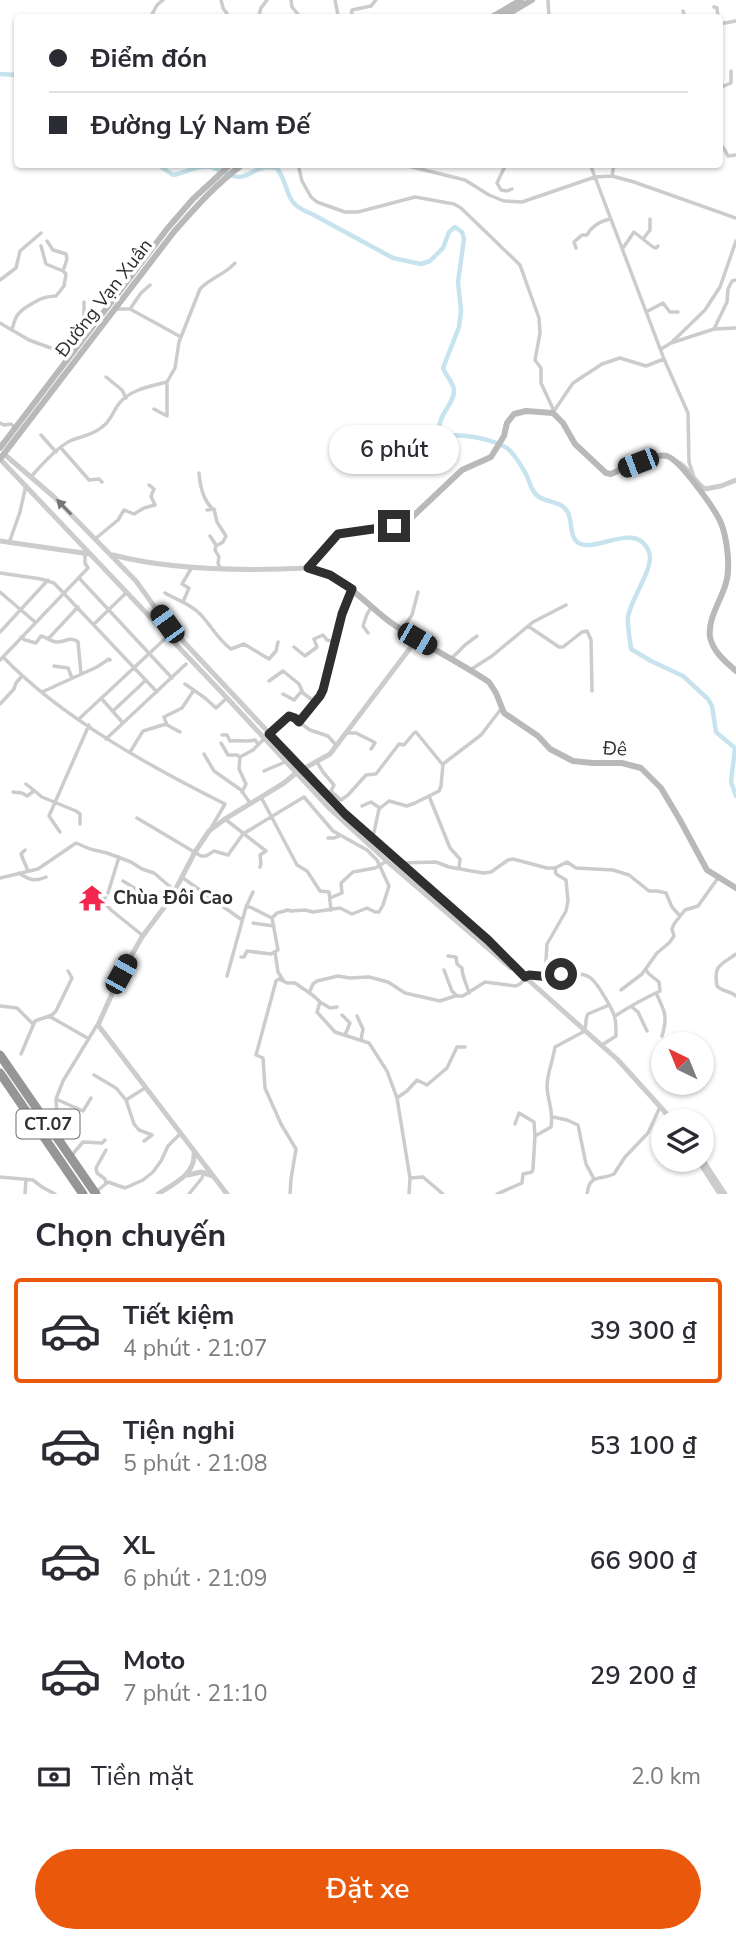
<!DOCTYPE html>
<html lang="vi">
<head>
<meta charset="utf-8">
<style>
	:root { --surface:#fff; --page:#f7f7f7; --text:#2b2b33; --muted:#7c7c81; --line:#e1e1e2; --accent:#ea580c }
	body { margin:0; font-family:"Nunito Sans",sans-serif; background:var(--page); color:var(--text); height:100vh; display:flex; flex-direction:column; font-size:26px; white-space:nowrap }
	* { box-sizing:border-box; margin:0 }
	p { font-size:23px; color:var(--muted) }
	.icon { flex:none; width:38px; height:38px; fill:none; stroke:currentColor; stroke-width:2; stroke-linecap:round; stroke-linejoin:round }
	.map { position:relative; height:1194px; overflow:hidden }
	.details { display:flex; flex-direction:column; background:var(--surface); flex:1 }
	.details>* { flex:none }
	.top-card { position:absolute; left:14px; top:14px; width:709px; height:154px; border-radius:7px; box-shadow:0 2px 5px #0004; display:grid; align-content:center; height:154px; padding:0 35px; background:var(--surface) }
	.needle { width:46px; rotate:317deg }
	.controls { position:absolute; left:651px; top:1032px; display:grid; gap:14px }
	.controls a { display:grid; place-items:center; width:63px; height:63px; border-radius:50%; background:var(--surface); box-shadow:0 2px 5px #0004; font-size:35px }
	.end { position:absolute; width:32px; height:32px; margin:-16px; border:9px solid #2f2f2f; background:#fff; box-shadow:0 0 0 4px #fff }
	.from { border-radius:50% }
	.bubble { position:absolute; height:49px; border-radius:24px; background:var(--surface); box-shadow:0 2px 5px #0004; font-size:23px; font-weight:600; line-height:49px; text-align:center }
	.car { position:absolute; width:21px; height:42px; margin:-21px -10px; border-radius:9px; box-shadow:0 0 5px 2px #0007; background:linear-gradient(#222 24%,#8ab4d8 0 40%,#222 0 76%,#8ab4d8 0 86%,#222 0) }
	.top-card b { display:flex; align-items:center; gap:24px; height:66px; font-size:26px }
	.top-card b+b { border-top:2px solid var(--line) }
	.top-card i { width:18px; height:18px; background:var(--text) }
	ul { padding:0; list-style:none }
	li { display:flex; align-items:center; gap:21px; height:105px; margin:0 14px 10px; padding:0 21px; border:4px solid transparent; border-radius:7px }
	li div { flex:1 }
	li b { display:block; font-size:26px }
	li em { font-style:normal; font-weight:600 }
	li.active { border-color:var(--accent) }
	li>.icon { width:63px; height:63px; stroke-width:1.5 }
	h2 { padding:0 35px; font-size:32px; line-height:84px }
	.pay { display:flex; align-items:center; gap:18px; height:77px; padding:0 35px; font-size:26px }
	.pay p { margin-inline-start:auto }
	.action { display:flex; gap:14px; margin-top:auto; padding:14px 35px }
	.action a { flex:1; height:80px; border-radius:42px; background:var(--accent); color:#fff; font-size:28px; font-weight:600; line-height:80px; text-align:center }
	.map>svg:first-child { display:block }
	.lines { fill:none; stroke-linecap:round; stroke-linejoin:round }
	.river { stroke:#c7e4ee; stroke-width:4.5 }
	.minor { stroke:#ccc; stroke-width:3.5 }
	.tertiary { stroke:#ccc; stroke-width:5 }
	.secondary { stroke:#b9b9b9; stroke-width:6 }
	.motorway { stroke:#969696; stroke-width:9 }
	.oneway { fill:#767676 }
	.route { stroke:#2f2f2f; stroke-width:9 }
	.labels { text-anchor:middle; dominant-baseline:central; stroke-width:7; stroke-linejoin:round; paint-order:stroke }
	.shield { fill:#fff; stroke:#6d6d6d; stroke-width:2 }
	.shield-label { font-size:18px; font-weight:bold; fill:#2f2f2f }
	.street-label { font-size:19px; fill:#2f2f2f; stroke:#fff }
	.poi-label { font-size:19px; font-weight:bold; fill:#2f2f2f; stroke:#fff; text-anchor:start }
</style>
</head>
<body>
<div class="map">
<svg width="736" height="1194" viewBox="0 0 736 1194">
	<rect width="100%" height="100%" fill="#fff"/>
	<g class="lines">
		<path class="river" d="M0 74 18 75
			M157 164 173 175C186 173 199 164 212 167 221 170 229 177 239 177 252 176 257 164 277 168 292 190 282 203 312 214L393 258 421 264 430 261 443 248 449 232 455 227 462 232 464 239 458 282 461 310 459 327 443 368C446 376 453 382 454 390 455 403 439 413 439 429L445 435C465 435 490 438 507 448 514 453 522 467 526 474 530 482 531 492 539 497 549 503 560 501 567 511 573 520 569 534 576 541 592 557 636 518 649 552 655 568 631 597 628 617 627 627 630 638 631 649L651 661 683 676 708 699 712 706 716 732 735 748 731 782 736 796"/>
		<path class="minor" d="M221 0 223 8 230 18
			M291 0 292 7 301 18
			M335 0 338 15 341 18
			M548 0 549 18
			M714 7 717 8 718 18
			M683 11 685 18
			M150 18 157 5 163 0
			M258 18 261 8 267 0
			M351 18 352 10 371 6 376 0
			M719 24 736 21
			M719 88 731 83V71
			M719 143 725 150 728 156 736 155
			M298 164 302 181 311 197 317 202 345 212H358L415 197 454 204 461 208 520 265 539 318 540 333 535 360 541 368V383L554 411
			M400 164 465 180 489 195 504 201 522 202 595 177 612 176 634 182 736 218
			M506 164 497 183 501 190 507 191 512 189
			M590 164 664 359 688 413 689 462 693 474
			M612 176 614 164
			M643 239 650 230V219
			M47 241 53 250 66 254 67 259 63 271
			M576 248 574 242 582 235H587C592 225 601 221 610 219
			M623 248 634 232 653 247 656 248 658 246
			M0 280 16 268 20 251 41 233
			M84 302V321L92 328
			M117 309H130L181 337
			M130 309 141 293 150 285
			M646 312 663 303 670 312H678
			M0 323 29 340 59 351 68 359
			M714 329 727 302 728 289 732 281 736 280
			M12 330C15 317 17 313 28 306 40 299 42 297 56 296L64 286 66 274 63 271 46 264 41 246
			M671 343 705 310 720 287 736 241
			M661 349 671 343 714 329 736 328
			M59 351 79 335
			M106 377 122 390 126 398
			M154 409 167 416V382
			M554 411 573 383 602 364 620 358 646 366 664 359
			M0 423 4 425 11 424 15 428
			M41 435 56 452
			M61 448 89 480 99 479 102 482
			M199 473C200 485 203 499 211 507
			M31 477C42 464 57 447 72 440 83 436 93 435 102 427 111 421 112 413 118 405 128 390 151 386 167 382L175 368 179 342 200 289C210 278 226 274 235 263
			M207 510 214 509 217 522 226 536 223 542 216 546
			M210 536 216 545 215 550 219 557 218 563 220 568
			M95 539 118 520 124 510 134 514 144 508 155 505 151 496 154 489 149 485
			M9 543 20 512 26 485
			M0 573 41 579 54 583 157 692
			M79 578 172 678
			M0 592 35 622
			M165 593C177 600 191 604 200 614 211 625 218 640 231 649L244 644 269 659 276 651 278 642
			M183 602 189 588 182 584 192 567
			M94 624 126 593
			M528 626 559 647H563L582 632 587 631 591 640 592 691
			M402 629 412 615 418 592
			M0 632 48 580
			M368 633 363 626 367 614 371 608
			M21 637 25 640 36 643 41 636C46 637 52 642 57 642 66 642 70 636 78 642L81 674
			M49 638 78 607
			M294 647 305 656 317 647 314 639 323 635 327 640 335 642
			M3 657C62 718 149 766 225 804L211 828
			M451 659 465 645 477 636
			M0 660 88 568 85 563V553
			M54 666 68 668 72 678
			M470 670 492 656 533 622 566 605
			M269 681 283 671 299 684 303 693 315 702
			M185 684 205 698 216 708 227 698
			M42 692 97 667 109 659 110 660
			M283 694 294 700 301 692
			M101 698 123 723
			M0 704 14 689 16 683 22 676
			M113 711 146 680
			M80 718 168 636
			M299 721 323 690 339 626 351 591
			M180 732 167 725 164 717 182 708 194 690
			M347 733H356L372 741 375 743 371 749
			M270 734 287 718 292 717 310 730 328 736 336 745
			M222 735H227L230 741C239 740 247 742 255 740L258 744
			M106 739 186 664
			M221 743 228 755H237L240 757
			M130 752 143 731 166 724
			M204 754 214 771 241 790 250 803
			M317 762 323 772 334 785 331 791 341 800 348 795 366 775 376 774 399 744 404 745 414 733 416 732 443 765
			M264 771 285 762
			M26 784 42 797 76 811 80 814V824
			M13 792 22 793 27 796 34 791
			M242 792 246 784 239 769 240 757 253 750 264 739
			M429 796 450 848 460 859 459 868
			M261 797 297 865 307 871 320 891 329 892 331 910
			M362 806 371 802 380 808
			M137 818 201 856H206L214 851 228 855 243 834 304 797 333 831 367 850 377 860 389 886 383 905 379 912H375L367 908 352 914 340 908 313 912 305 910 291 911 288 910 277 913 272 918
			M225 819 266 851 260 855 261 864 260 867
			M60 832 49 816 89 725
			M373 837 379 809 389 801 407 806 415 803 439 791 441 786 443 764 481 735 501 709
			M328 838H334L339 836
			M25 850 21 854 28 871
			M119 857 108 893 103 901 111 910 142 935
			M402 863 436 862 449 867 483 873 491 872 508 860 513 859 547 868H555L567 862 576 868 613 870 629 875 649 891H657L666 893 672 907 680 916
			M19 873C29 880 35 882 46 877
			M0 878 38 869 76 843 90 849 107 853 131 862 142 869 154 873 174 890
			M183 878 242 920
			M123 881 146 895 172 896
			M330 898 342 893 341 883 353 872 375 868 387 861
			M246 907 253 892
			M253 923 274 926
			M275 952 278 972 283 980
			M736 954C721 965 713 965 717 986 723 992 731 991 736 996
			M448 956 456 957 457 964 462 968C462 977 467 984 469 993
			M444 970 452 991 456 995
			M227 976 246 907H250L272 918 278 950 271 954 247 951 244 957H241
			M545 976 547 944 566 911 568 901 566 880 556 874 555 868
			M621 990 642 974 657 953 669 943 674 936 672 929 674 924 685 910 698 906 718 878
			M309 993 313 984 317 981 338 976 350 978 369 977 388 982 405 993 440 1001 455 996H463L485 982 516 986 520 984 529 975 551 977 560 974 567 978C588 967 596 982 606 999 609 1005 614 1012 615 1019 616 1024 616 1031 616 1036L602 1045
			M656 993C665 1012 668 1016 662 1036
			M320 1002 330 1008 337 1007
			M0 1006 17 1008 33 1024
			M632 1007 638 1012 647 1031
			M342 1015 350 1023 345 1035
			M49 1016 89 1039
			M357 1016 363 1029 361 1040
			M615 1016C629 1007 645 998 660 991L659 982 649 974 646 970
			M21 1054 35 1021 52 1015 56 1011 72 978 68 971
			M94 1075 116 1088 126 1100 134 1124 139 1130 152 1135 144 1141
			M397 1098 407 1091 417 1080 427 1085 447 1068 457 1047H465
			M56 1099 83 1111 91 1098
			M126 1100 145 1088
			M553 1117 567 1120 578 1125 586 1164 594 1179
			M58 1133 56 1099 63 1081 97 1025
			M535 1136 551 1127C554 1111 548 1103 547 1087 547 1073 553 1061 555 1047L583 1032C588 1026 584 1020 588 1014L609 1005
			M72 1155 83 1142 102 1143 105 1140
			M0 1177 33 1180 42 1187 55 1194
			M410 1178 423 1177 443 1194
			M106 1183 105 1179 97 1173 96 1168 106 1150
			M97 1191 108 1182 125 1188 143 1180 153 1172 161 1161 168 1146 181 1133
			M25 1194 26 1179
			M189 1194 202 1178 204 1172
			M290 1194 291 1179 296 1149 281 1124 265 1088 263 1058 256 1055 276 981 279 979 287 983H295C303 989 313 994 320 1002L317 1012 335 1032 369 1043 387 1071 397 1098 410 1178 409 1194
			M497 1194 522 1183 523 1174 532 1172 533 1169 535 1136 534 1122 519 1113 515 1124
			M587 1194C590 1173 599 1181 614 1174L625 1157 648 1133 660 1107"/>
		<path class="tertiary" d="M4 454 53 496 136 581 167 624 345 814 488 940 525 977 618 1060 674 1122
			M0 459 227 698 330 809 387 861 511 968
			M677 462C690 468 694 482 705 489L721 486 736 480
			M0 541 90 554
			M113 555C174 571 246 571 308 568
			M702 1159 725 1194
			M698 1160 720 1194
			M188 1175 201 1172 212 1176
			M158 1194C175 1183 196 1174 194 1152
			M227 1194 98 1025 121 974 142 937 171 898 195 852 209 831 225 819 284 783 296 773 330 754 417 639"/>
		<path class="secondary" d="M490 18 521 0
			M501 18 532 0
			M0 448 167 229 193 199 231 164
			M0 459 173 233C195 208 216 184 243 164
			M736 671C726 662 713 652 710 637 707 614 728 593 728 570 729 557 726 535 721 523 715 509 680 460 667 456 653 453 625 468 611 474L606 473 575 444 563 423 553 413 526 411 514 414 507 423 504 436 491 457 462 470 408 521 394 526 338 534 308 568C348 579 360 599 390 622 422 644 457 661 489 682L496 693 504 713 538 736 550 749 573 761 593 763H622L641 768 661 788 680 820 707 870 736 888"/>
		<path class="motorway" d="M0 1055 96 1194
			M0 1073 83 1194"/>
	</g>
	<defs><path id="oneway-solid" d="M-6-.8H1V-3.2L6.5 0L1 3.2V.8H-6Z" transform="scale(1.75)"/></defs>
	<use class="oneway" href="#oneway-solid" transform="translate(64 507) rotate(-134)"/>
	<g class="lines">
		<path class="route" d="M394 526 338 534 308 568 330 575 352 589 342 614 323 690 320 696 299 722 295 718 289 716 269 734 345 814 488 940 525 977 529 975 551 977 561 974"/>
	</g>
	<defs>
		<g id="temple-bare" transform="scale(2.1)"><path d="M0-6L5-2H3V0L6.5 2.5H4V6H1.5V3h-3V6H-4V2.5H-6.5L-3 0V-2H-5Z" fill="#f1274f" stroke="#fff" stroke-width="2.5" paint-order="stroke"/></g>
	</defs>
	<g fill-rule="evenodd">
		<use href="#temple-bare" x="92" y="898"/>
	</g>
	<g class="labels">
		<rect class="shield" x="16.5" y="1109.5" width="63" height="29" rx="5"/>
		<g class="shield-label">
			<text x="48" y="1124">CT.07</text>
		</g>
		<g class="street-label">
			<text transform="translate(104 298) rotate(-52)">Đường Vạn Xuân</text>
			<text transform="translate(615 749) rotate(4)">Đê</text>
		</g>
		<g class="poi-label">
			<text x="113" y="898">Chùa Đôi Cao</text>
		</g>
	</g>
</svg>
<div class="controls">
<a><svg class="needle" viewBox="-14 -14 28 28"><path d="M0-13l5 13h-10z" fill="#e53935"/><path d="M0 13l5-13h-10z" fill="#7c7c81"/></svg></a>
<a><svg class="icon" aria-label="layers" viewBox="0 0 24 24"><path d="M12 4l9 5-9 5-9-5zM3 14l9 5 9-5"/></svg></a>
</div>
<i class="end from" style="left:561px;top:974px"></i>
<i class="end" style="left:394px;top:526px"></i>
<div class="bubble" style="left:329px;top:425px;width:130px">6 phút</div>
<i class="car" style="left:638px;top:463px;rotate:249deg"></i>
<i class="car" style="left:167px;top:624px;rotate:324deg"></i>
<i class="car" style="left:417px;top:639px;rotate:120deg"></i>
<i class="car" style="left:121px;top:974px;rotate:29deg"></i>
<div class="top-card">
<b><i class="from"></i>Điểm đón</b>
<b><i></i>Đường Lý Nam Đế</b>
</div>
</div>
<section class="details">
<h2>Chọn chuyến</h2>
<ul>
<li class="active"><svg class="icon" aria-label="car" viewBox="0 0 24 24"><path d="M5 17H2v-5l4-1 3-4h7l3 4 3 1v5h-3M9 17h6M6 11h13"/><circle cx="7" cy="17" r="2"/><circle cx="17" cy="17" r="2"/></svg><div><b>Tiết kiệm</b><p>4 phút · 21:07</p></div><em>39 300 ₫</em></li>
<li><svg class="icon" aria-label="car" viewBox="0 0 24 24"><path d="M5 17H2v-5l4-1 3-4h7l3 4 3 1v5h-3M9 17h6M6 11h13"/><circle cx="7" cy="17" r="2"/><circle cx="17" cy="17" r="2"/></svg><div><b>Tiện nghi</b><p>5 phút · 21:08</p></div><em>53 100 ₫</em></li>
<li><svg class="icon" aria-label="car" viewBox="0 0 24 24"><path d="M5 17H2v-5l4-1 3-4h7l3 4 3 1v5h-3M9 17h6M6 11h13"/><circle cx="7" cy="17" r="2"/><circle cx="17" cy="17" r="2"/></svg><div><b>XL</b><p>6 phút · 21:09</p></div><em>66 900 ₫</em></li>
<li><svg class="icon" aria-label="car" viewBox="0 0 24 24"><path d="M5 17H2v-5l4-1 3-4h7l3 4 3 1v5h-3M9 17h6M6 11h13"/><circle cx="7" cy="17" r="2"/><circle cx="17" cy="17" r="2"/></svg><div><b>Moto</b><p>7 phút · 21:10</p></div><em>29 200 ₫</em></li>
</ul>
<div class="pay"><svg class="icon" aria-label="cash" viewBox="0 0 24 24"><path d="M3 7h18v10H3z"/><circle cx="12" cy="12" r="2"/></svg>Tiền mặt<p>2.0 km</p></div>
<div class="action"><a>Đặt xe</a></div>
</section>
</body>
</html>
